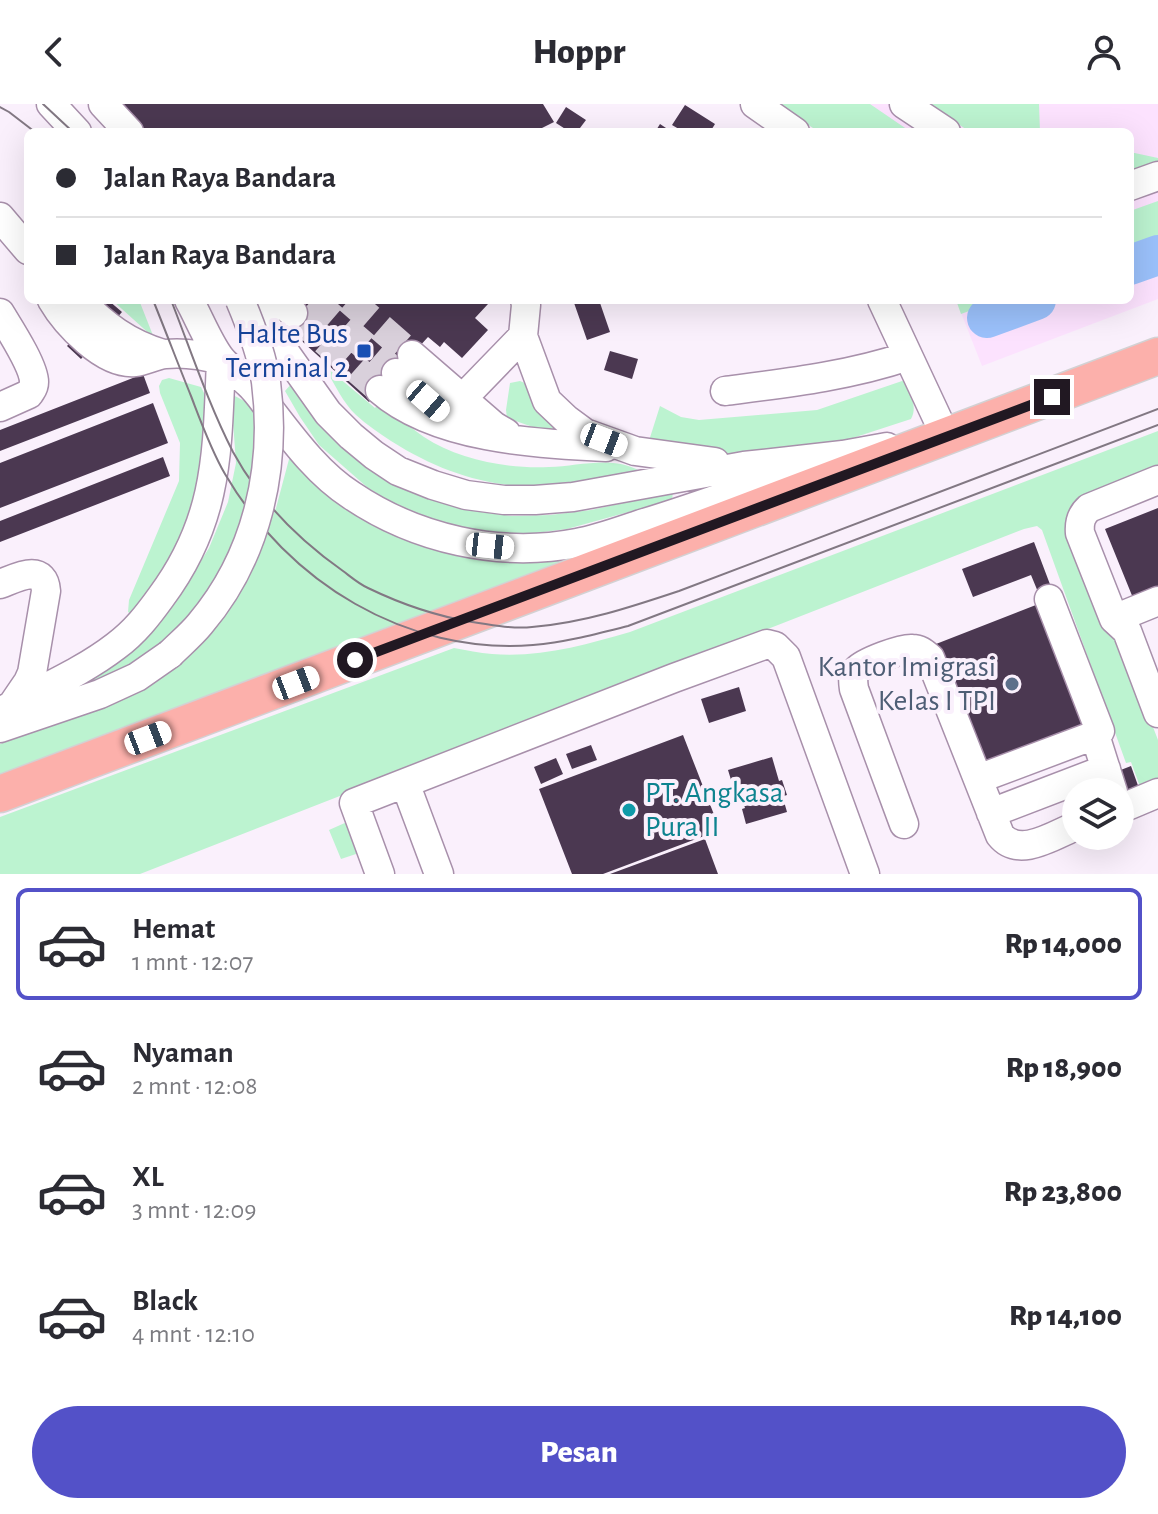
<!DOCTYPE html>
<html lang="id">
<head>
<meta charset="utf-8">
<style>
	:root { --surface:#fff; --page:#f7f7f7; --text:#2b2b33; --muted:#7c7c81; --line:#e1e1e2; --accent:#5351c8 }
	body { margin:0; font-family:"Alegreya Sans",sans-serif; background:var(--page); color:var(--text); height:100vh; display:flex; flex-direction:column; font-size:30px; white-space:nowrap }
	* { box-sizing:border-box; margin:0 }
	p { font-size:26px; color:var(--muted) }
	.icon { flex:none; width:44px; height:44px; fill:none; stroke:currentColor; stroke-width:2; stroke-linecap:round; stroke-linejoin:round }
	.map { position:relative; height:770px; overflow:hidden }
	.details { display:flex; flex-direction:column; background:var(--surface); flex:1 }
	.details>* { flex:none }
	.banner { position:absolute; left:24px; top:24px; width:1110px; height:176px; border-radius:12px; box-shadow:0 8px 32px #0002; display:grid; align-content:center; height:176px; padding:0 32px; background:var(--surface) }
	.controls { position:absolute; left:1062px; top:674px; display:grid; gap:16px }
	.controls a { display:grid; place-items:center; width:72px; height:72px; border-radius:50%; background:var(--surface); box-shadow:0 8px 32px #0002; font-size:40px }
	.end { position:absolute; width:36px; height:36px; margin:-18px; border:10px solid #211822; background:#fff; box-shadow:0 0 0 4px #fff }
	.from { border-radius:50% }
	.car { position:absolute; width:24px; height:48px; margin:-24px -12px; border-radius:10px; box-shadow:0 0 6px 2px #0007; background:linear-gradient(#fff 24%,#345 0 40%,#fff 0 76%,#345 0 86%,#fff 0) }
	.banner b { display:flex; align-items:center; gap:28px; height:76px; font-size:30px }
	.banner b+b { border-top:2px solid var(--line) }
	.banner i { width:20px; height:20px; background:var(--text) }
	ul { padding:14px 0 0; list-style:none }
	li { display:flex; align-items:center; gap:24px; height:112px; margin:0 16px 12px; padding:0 16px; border:4px solid transparent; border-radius:12px }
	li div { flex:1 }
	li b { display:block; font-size:30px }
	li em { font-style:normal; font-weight:800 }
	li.selected { border-color:var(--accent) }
	li>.icon { width:72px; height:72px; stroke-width:1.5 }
	.primary-button { display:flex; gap:16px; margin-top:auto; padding:16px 32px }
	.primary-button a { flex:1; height:92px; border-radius:48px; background:var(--accent); color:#fff; font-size:32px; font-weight:800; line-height:92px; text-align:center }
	header { display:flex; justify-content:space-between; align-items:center; height:104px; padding:0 32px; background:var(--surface); font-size:36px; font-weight:800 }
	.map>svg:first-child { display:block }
	.built { fill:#fce2fe }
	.green { fill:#bcf3d0 }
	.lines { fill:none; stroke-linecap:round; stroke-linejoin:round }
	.river { stroke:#9bc1fb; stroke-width:40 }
	.building { fill:#4b3851 }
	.minor-tunnel { stroke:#d9d0db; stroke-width:28; stroke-dasharray:28 14; stroke-linecap:butt }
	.minor-casing { stroke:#a890ab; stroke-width:31 }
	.major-casing { stroke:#d3d1d3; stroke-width:39 }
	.minor { stroke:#fff; stroke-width:28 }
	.major { stroke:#fcb0ab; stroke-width:36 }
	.tram { stroke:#827883; stroke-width:2 }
	.minor-bridge-casing { stroke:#a890ab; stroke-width:31; stroke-linecap:butt }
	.minor-bridge { stroke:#fff; stroke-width:28 }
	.route { stroke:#211822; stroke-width:10 }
	.transit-dot { fill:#1a4fb4; stroke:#faf0fc; stroke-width:3 }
	.service-dot { fill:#5c6f8a; stroke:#faf0fc; stroke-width:3 }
	.culture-dot { fill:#0f9aa8; stroke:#faf0fc; stroke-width:3 }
	.labels { text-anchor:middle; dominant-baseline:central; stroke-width:8; stroke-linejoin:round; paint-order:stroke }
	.transit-label { font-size:30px; fill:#164399; stroke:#faf0fc; text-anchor:end }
	.service-label { font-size:30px; fill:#4e5e75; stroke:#faf0fc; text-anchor:end }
	.culture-label { font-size:30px; fill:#0d838f; stroke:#faf0fc; text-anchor:start }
</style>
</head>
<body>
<header><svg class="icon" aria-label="back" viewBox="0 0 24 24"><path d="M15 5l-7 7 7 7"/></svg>Hoppr<svg class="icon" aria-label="person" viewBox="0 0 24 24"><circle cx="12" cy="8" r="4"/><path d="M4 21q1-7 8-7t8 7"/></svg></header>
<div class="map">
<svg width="1158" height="770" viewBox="0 0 1158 770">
	<rect width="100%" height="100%" fill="#faf0fc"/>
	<path class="built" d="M777 0H1158V195L982 262 956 196H1130V28H819Z"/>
	<path class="green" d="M777 0H870L911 28H819Z
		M929 0H1039L1040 28H970Z
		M1130 48 1158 54V65L1130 75Z
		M1158 97V137L1130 147V107Z
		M112 196H139L154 234Z
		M956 196H999L961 210Z
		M326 263 375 304 381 297C395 309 409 323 424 333 459 356 508 365 549 363 579 362 612 351 640 367 623 372 604 379 586 381 513 389 454 377 391 337 379 329 367 321 356 311 343 299 335 280 325 265Z
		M169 274 201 283 206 293 208 360 180 448 132 511 128 508 129 496 179 377 180 339 160 289 159 282 162 276Z
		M905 276C910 288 918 303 911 315L819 345 784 349 705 352 647 343 660 302 681 313 699 316 817 306Z
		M520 277 527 280 559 326 558 332 507 314 506 306 510 279Z
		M292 279 444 397 481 408 512 412 550 411 591 406 673 388 672 396 567 425 528 430 477 428 444 420 399 403 368 384 319 341 300 313 285 287Z
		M231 290 260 305 249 415 210 491 179 525 140 560 48 597 151 526 182 487 209 444 228 398 236 359Z
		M1158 327V367L1075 421 1158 636V684L1142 688 1131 658 1126 659 1042 426 1037 422 1024 425 140 770H0V713L454 544C467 546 479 549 492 550 539 554 585 541 630 528Z
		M292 344 376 417 597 451 0 677V640L124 595 141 587 196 544 224 512 249 465 276 404Z
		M347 718 359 749 341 755 329 726Z"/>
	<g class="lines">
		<path class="river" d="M1130 161 1158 151
			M987 214 1036 196"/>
	</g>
	<path class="building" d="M111 0H543L554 18 534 28H136Z
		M685 1 715 20 710 28H684L672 21Z
		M566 3 586 16 580 24 588 28H570L556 19Z
		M660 20 672 28H655Z
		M108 196 122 208 81 255 67 242Z
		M305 196H483L488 200 475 214 488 226 462 254 444 238 440 243 428 233 369 298 283 220Z
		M573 196H599L610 228 587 236Z
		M610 247 638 255 632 275 604 266Z
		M143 270 150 289 0 347V326Z
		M153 299 168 339 0 404V359Z
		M163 353 170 372 0 438V417Z
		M1158 404V484L1133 494 1105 425Z
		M1034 438 1051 483 1038 488 1031 471 973 493 962 465Z
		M1041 499 1088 621 984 662 936 540Z
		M739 583 746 607 709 619 701 595Z
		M683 631 720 726 603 770H572L539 685Z
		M591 641 597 656 572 665 566 650Z
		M772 653 779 677 782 676 787 691 764 698 783 694 787 708 746 720 742 705 745 704 740 688 735 689 728 666Z
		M556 654 563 670 541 680 534 663Z
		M1131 662 1141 690 1123 696 1113 669Z
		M705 735 718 770H610Z"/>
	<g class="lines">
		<path class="minor-tunnel" d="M312 196 396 269
			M349 196 412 251
			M293 209 380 286"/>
		<g class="minor-casing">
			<path id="minor" d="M51 0 77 28
				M103 0 129 28
				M755 0 795 28
				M904 0 946 28
				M1130 82 1158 72
				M0 113 28 146
				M52 196C66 220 104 261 135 258 145 257 155 251 165 250 184 248 203 251 221 256
				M79 196C105 222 127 239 163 250
				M189 196C199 214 209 240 221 255 228 264 240 271 248 279 256 286 262 295 268 303 292 334 317 369 351 391 416 435 499 454 577 439 599 435 620 427 641 420 694 404 745 385 797 367
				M248 196 328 309 351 332 374 351 398 367 433 381 466 391 504 396H535L573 393 744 362 843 351 887 343
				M278 196 293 209
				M525 196 526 201 523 232 547 297 566 315 585 329 635 347 715 358
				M882 196 946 333 928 336
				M0 209C9 224 34 262 34 278 34 284 32 285 29 290L0 303
				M412 251 494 322 506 329
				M396 269 450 315
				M380 286C435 334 535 340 606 343
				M725 287C787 279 849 272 908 252
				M462 295 523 232
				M1158 376 1089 404C1081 411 1079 418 1080 429L1114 515 1127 527 1158 609
				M0 480C16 474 44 458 46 487L32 569 28 578 13 600
				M1049 495 1100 627 1095 631
				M1114 515 1158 497
				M0 608C39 586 81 569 116 542 135 528 148 511 161 493 219 415 217 348 221 256
				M0 624 100 590 137 573 170 550
				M978 675 1095 631 1113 688
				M405 679 439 770
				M1120 705 1158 689
				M991 709 1106 665
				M904 720 854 585C853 578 852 572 857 566 864 558 902 544 912 545 920 545 924 549 930 554L1000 731C1019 755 1054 731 1076 722
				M380 770 354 699 674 574 767 540 775 542 786 553 865 770"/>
		</g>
		<g class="major-casing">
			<path id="major" d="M0 690 1158 252"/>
		</g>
		<use href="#minor" class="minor"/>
		<use href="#major" class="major"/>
		<path class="tram" d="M43 0 73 28
			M0 3 9 8 35 28
			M153 196C166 228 178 260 191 292 201 318 211 346 225 370 288 478 406 551 533 541 566 538 596 530 628 522L1158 321
			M171 196C191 247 208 299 233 348 259 396 299 436 343 467 351 473 359 480 368 484 401 500 436 512 472 518 491 521 513 525 532 523 583 519 631 503 679 487L1158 305"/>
		<g class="minor-bridge-casing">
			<path id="minor-bridge" d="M170 550C180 540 191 531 200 520 257 453 277 364 266 278 262 250 251 222 240 196"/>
		</g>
		<use href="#minor-bridge" class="minor-bridge"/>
	</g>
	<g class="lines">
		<path class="route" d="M355 556 1052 293"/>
	</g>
	<rect class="transit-dot" x="356" y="239" width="16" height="16" rx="4"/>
	<circle class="service-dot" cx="1012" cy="580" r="8"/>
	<circle class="culture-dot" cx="629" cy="706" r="8"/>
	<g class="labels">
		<g class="transit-label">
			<text x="348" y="230">Halte Bus<tspan x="348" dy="34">Terminal 2</tspan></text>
		</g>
		<g class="service-label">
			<text x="996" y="563">Kantor Imigrasi<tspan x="996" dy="34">Kelas I TPI</tspan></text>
		</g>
		<g class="culture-label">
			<text x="645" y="689">PT. Angkasa<tspan x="645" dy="34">Pura II</tspan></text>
		</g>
	</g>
</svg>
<div class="controls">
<a><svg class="icon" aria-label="layers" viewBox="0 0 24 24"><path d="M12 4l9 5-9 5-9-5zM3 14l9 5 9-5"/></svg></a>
</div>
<i class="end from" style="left:355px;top:556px"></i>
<i class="end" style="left:1052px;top:293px"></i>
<i class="car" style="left:428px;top:297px;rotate:131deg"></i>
<i class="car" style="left:604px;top:336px;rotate:111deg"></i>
<i class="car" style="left:490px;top:442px;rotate:96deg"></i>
<i class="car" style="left:296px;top:579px;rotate:69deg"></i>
<i class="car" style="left:148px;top:634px;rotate:69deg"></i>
<div class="banner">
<b><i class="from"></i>Jalan Raya Bandara</b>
<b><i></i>Jalan Raya Bandara</b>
</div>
</div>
<section class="details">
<ul>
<li class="selected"><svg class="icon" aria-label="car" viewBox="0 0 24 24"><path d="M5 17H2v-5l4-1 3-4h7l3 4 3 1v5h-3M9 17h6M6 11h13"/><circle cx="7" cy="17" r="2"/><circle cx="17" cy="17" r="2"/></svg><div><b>Hemat</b><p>1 mnt · 12:07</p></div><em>Rp 14,000</em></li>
<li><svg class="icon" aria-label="car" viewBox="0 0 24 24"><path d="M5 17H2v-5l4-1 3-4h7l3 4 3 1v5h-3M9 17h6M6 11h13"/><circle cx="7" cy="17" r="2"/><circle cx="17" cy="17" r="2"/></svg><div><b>Nyaman</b><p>2 mnt · 12:08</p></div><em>Rp 18,900</em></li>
<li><svg class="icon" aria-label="car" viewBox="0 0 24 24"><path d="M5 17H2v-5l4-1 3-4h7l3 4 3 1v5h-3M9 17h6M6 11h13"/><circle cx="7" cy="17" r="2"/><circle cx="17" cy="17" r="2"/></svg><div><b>XL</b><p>3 mnt · 12:09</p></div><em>Rp 23,800</em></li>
<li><svg class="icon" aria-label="car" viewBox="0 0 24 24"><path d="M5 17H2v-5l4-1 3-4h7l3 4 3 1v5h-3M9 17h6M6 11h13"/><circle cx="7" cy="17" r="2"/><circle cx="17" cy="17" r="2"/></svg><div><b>Black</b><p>4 mnt · 12:10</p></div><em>Rp 14,100</em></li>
</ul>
<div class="primary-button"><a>Pesan</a></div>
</section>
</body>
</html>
